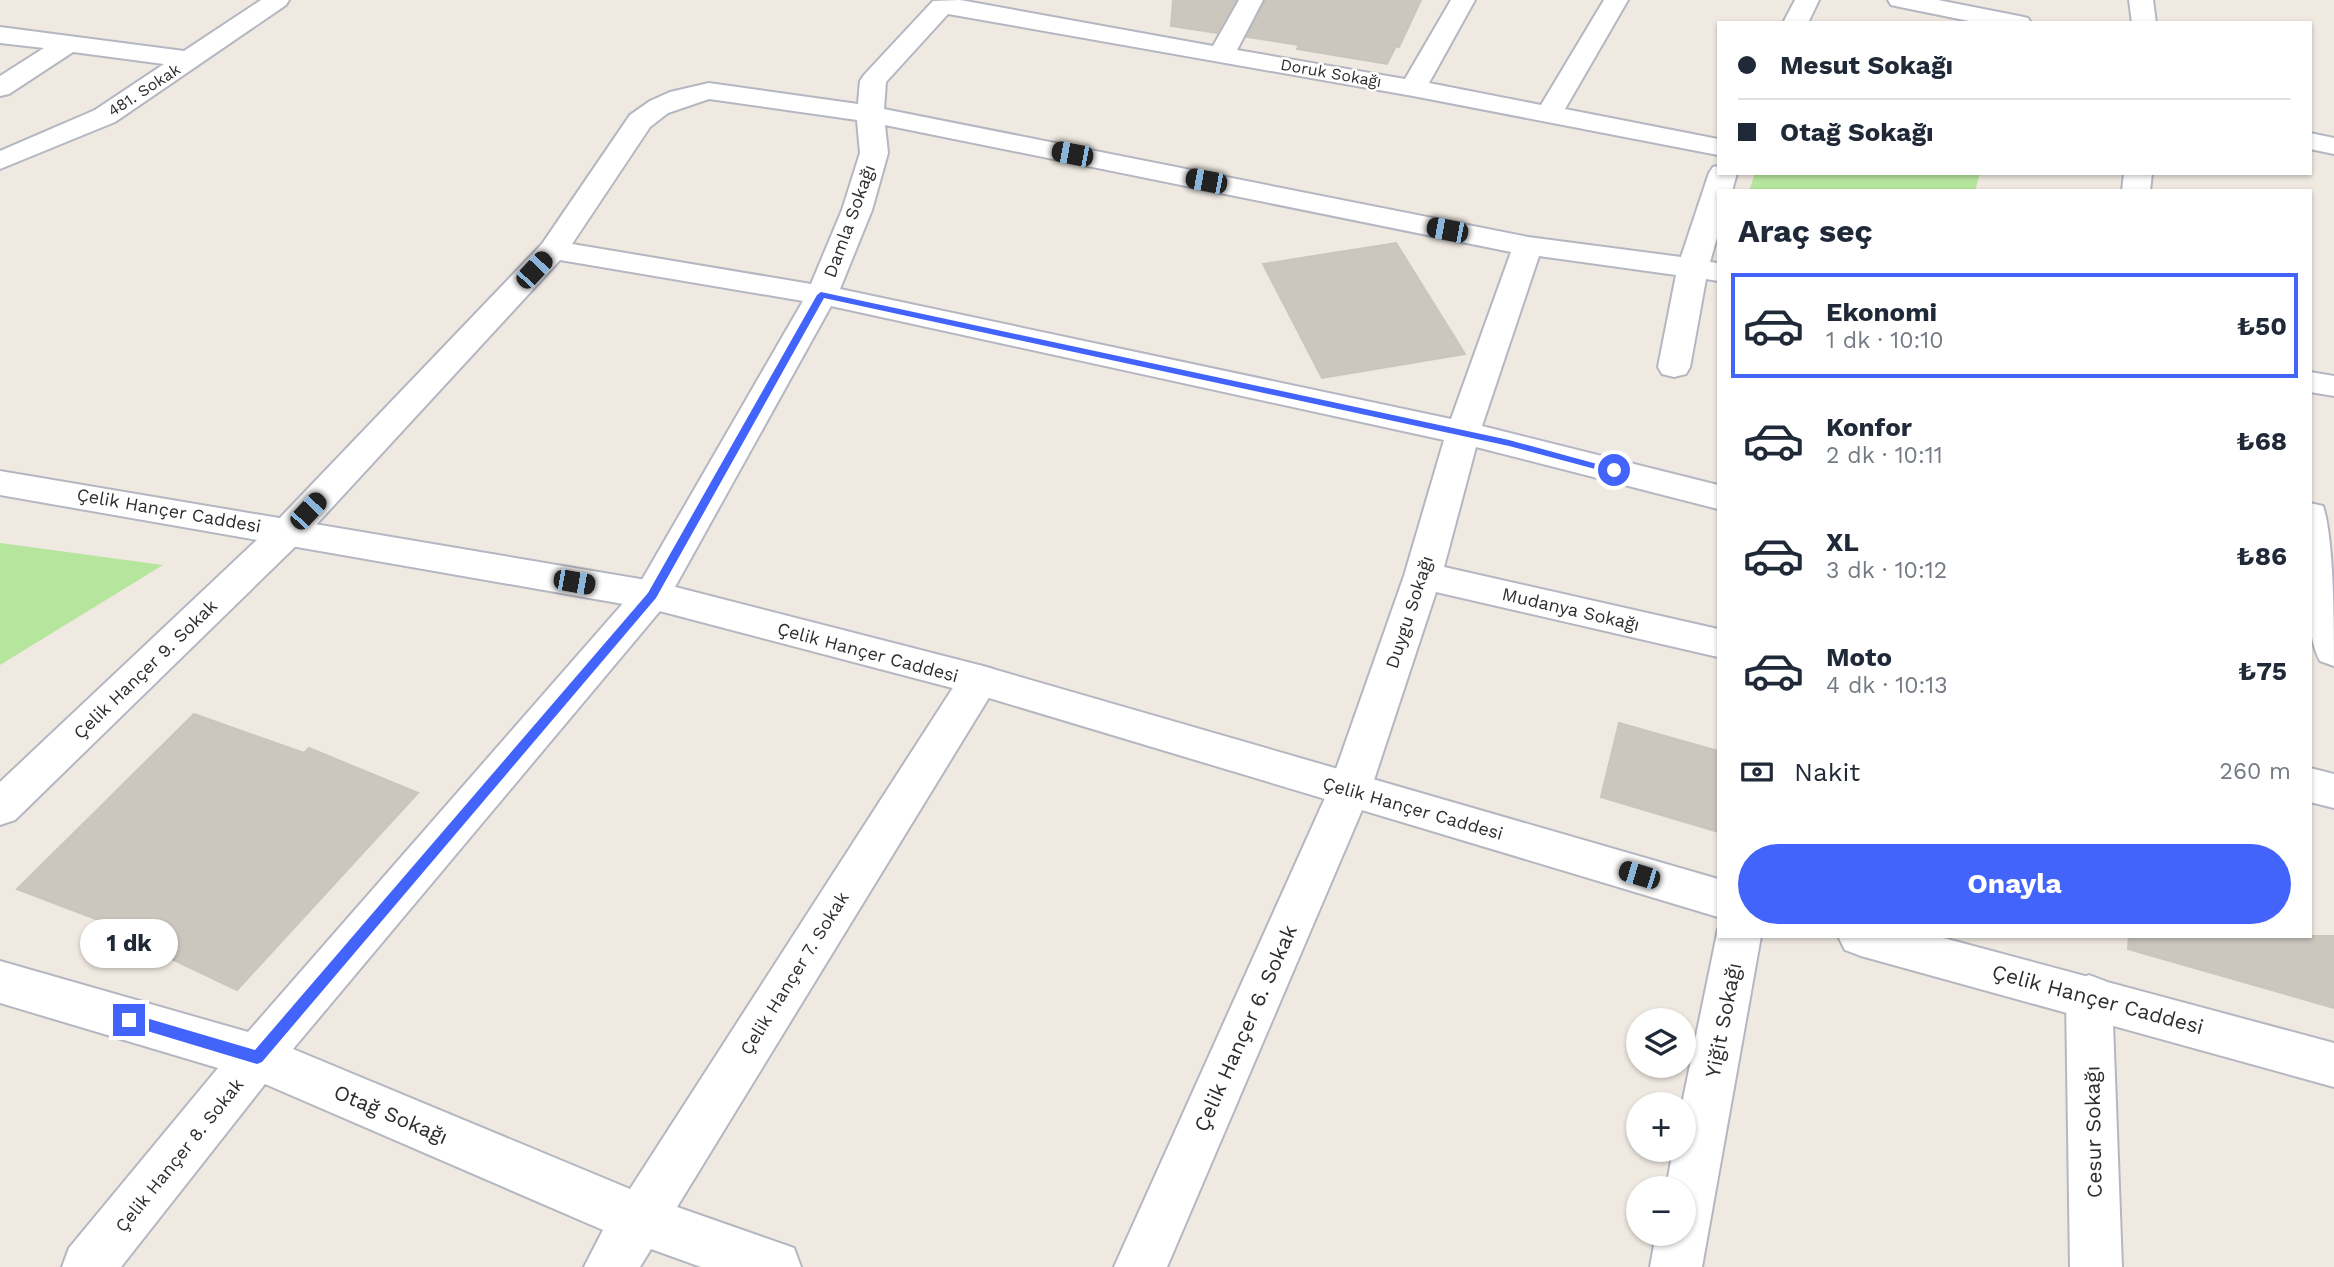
<!DOCTYPE html>
<html lang="tr">
<head>
<meta charset="utf-8">
<style>
	:root { --surface:#fff; --page:#f6f6f7; --text:#1f2937; --muted:#747a83; --line:#e0e1e3; --accent:#4264fb }
	body { margin:0; font-family:"Work Sans",sans-serif; background:var(--page); color:var(--text); height:100vh; display:flex; flex-direction:column; font-size:26px; white-space:nowrap }
	* { box-sizing:border-box; margin:0 }
	p { font-size:23px; color:var(--muted) }
	.icon { flex:none; width:38px; height:38px; fill:none; stroke:currentColor; stroke-width:2; stroke-linecap:round; stroke-linejoin:round }
	.map { position:relative; flex:1; overflow:hidden }
	.panel { position:absolute; left:1717px; top:189px; width:595px; height:749px; display:flex; flex-direction:column; background:var(--surface); border-radius:0px; box-shadow:0 2px 5px #0004 }
	.panel>* { flex:none }
	.top-card { position:absolute; left:1717px; top:21px; width:595px; height:154px; border-radius:0px; box-shadow:0 2px 5px #0004; display:grid; align-content:center; height:154px; padding:0 21px; background:var(--surface) }
	.tools { position:absolute; left:1626px; top:1008px; display:grid; gap:14px }
	.tools a { display:grid; place-items:center; width:70px; height:70px; border-radius:50%; background:var(--surface); box-shadow:0 2px 5px #0004; font-size:35px }
	.end { position:absolute; width:32px; height:32px; margin:-16px; border:9px solid #4264fb; background:#fff; box-shadow:0 0 0 4px #fff }
	.from { border-radius:50% }
	.bubble { position:absolute; height:49px; border-radius:24px; background:var(--surface); box-shadow:0 2px 5px #0004; font-size:23px; font-weight:700; line-height:49px; text-align:center }
	.car { position:absolute; width:21px; height:42px; margin:-21px -10px; border-radius:9px; box-shadow:0 0 5px 2px #0007; background:linear-gradient(#222 24%,#8ab4d8 0 40%,#222 0 76%,#8ab4d8 0 86%,#222 0) }
	.top-card b { display:flex; align-items:center; gap:24px; height:66px; font-size:26px }
	.top-card b+b { border-top:2px solid var(--line) }
	.top-card i { width:18px; height:18px; background:var(--text) }
	ul { padding:0; list-style:none }
	li { display:flex; align-items:center; gap:21px; height:105px; margin:0 14px 10px; padding:0 7px; border:4px solid transparent; border-radius:0px }
	li div { flex:1 }
	li b { display:block; font-size:26px }
	li em { font-style:normal; font-weight:700 }
	li.active { border-color:var(--accent) }
	li>.icon { width:63px; height:63px; stroke-width:1.5 }
	h2 { padding:0 21px; font-size:32px; line-height:84px }
	.pay { display:flex; align-items:center; gap:18px; height:77px; padding:0 21px; font-size:26px }
	.pay p { margin-inline-start:auto }
	.cta { display:flex; gap:14px; margin-top:auto; padding:14px 21px }
	.cta a { flex:1; height:80px; border-radius:42px; background:var(--accent); color:#fff; font-size:28px; font-weight:700; line-height:80px; text-align:center }
	.map>svg:first-child { display:block }
	.green { fill:#b6e59e }
	.building { fill:#cbc7bf; stroke:#cbc5ba; stroke-width:2 }
	.lines { fill:none; stroke-linecap:round; stroke-linejoin:round }
	.street-casing { stroke:#b4b7c1; stroke-width:4 }
	.secondary-casing { stroke:#b4b7c1; stroke-width:4 }
	.street { fill:#fff; fill-rule:evenodd }
	.secondary { fill:#fff; fill-rule:evenodd }
	.route { fill:#4264fb }
	.labels { text-anchor:middle; dominant-baseline:central; stroke-width:5; stroke-linejoin:round; paint-order:stroke }
	.far-street-label { font-size:16px; fill:#2e2e2e; stroke:#fff }
	.street-label { font-size:18px; fill:#2e2e2e; stroke:#fff }
	.near-street-label { font-size:21px; fill:#2e2e2e; stroke:#fff }
</style>
</head>
<body>
<div class="map">
<svg width="2334" height="1267" viewBox="0 0 2334 1267">
	<rect width="100%" height="100%" fill="#efe9e1"/>
	<path class="green" d="M1755 173H1980L1975 191H1749Z
		M0 543 163 565 0 665Z"/>
	<path class="building" d="M1173 0H1236L1217 33 1171 26Z
		M1265 0H1421L1399 47 1396 46 1387 64 1297 49 1299 45 1247 37Z
		M1396 243 1465 354 1322 378 1263 264Z
		M194 714 304 753 309 748 418 793 237 990 125 937 130 932 17 889Z
		M1619 723 1718 751V832L1601 797Z
		M2129 936H2334V1008L2128 949Z"/>
	<g class="lines">
		<g class="street-casing">
			<path id="street" d="M261 0H289L286 5 115 122 0 169V151L95 110 164 64 73 52 9 94 0 96V76L44 48 0 43V27L184 51Z
				M960 0 1213 46 1239 0H1263L1237 50 1405 79 1451 0H1475L1429 83 1541 105 1604 0H1628L1565 109 1718 139V155L1413 96 948 14 886 82 884 109 1528 237 1681 257 1709 173 1713 167 1718 166V173H1737L1732 191H1718V234L1710 262 1718 263V281L1706 279 1690 367 1686 374 1674 377 1662 374 1658 367 1676 275 1539 256 1482 426 1718 485V509L1476 447 1444 567 1718 629V657L1436 592 1371 789 1167 1267H1114L1329 789 1404 576 1444 440 831 306 665 605 293 1049 630 1189 965 669 979 665 993 669 999 680 993 691 677 1207 794 1248 801 1267H701L651 1249 640 1267H584L603 1230 265 1084 121 1267H62L69 1248 218 1068 0 1003V961L248 1032 639 585 803 301 560 260 302 540 15 820 0 825V782L276 522 542 244 630 115 650 101 670 92 709 83 858 104 860 81 864 75 933 1ZM709 99 857 120 860 153 842 210 811 284 572 244 650 127 668 113ZM885 125 1511 252 1451 419 840 289 872 210 888 153Z
				M1795 0H1819L1808 23H1783Z
				M1888 0H1938L2019 16 2028 18 2031 23H1979L1900 7 1891 5Z
				M2129 0H2153L2156 23H2132Z
				M2310 133 2334 138V154L2310 149Z
				M2124 173H2152L2150 191H2122Z
				M2310 372 2334 376V396L2310 392Z
				M2310 503 2323 506C2334 539 2334 625 2334 666L2320 661C2301 627 2310 544 2310 503Z
				M2310 768 2334 774V808L2310 802Z
				M1718 929V936H1761L1702 1267H1650L1656 1234H1684V1188H1666L1673 1150H1684L1682 1104Z
				M2089 975 2105 981 2112 996 2122 1267H2070L2066 996 2073 981Z"/>
		</g>
		<g class="secondary-casing">
			<path id="secondary" d="M0 471 652 581 979 665 1718 879V917L979 695 652 609 0 495Z
				M1838 936H1936L2334 1043V1087L1861 956 1845 950Z"/>
		</g>
		<use href="#street" class="street"/>
		<use href="#secondary" class="secondary"/>
	</g>
	<path class="route" d="M821 292 1509 440 1619 470 1614 474 1509 446 824 298 656 598 262 1062 257 1064 124 1024V1015L129 1013 255 1050 648 593 817 295Z"/>
	<g class="labels">
		<g class="far-street-label">
			<text transform="translate(1331 73) rotate(10)">Doruk Sokağı</text>
			<text transform="translate(144 90) rotate(-33)">481. Sokak</text>
		</g>
		<g class="street-label">
			<text transform="translate(849 221) rotate(-70)">Damla Sokağı</text>
			<text transform="translate(169 510) rotate(10)">Çelik Hançer Caddesi</text>
			<text transform="translate(1571 609) rotate(13)">Mudanya Sokağı</text>
			<text transform="translate(1409 612) rotate(-72)">Duygu Sokağı</text>
			<text transform="translate(868 652) rotate(15)">Çelik Hançer Caddesi</text>
			<text transform="translate(145 669) rotate(-44)">Çelik Hançer 9. Sokak</text>
			<text transform="translate(1413 808) rotate(16)">Çelik Hançer Caddesi</text>
			<text transform="translate(794 973) rotate(-58)">Çelik Hançer 7. Sokak</text>
			<text transform="translate(179 1155) rotate(-51)">Çelik Hançer 8. Sokak</text>
		</g>
		<g class="near-street-label">
			<text transform="translate(2098 999) rotate(15)">Çelik Hançer Caddesi</text>
			<text transform="translate(1723 1020) rotate(-79)">Yiğit Sokağı</text>
			<text transform="translate(1245 1028) rotate(-66)">Çelik Hançer 6. Sokak</text>
			<text transform="translate(391 1114) rotate(23)">Otağ Sokağı</text>
			<text transform="translate(2093 1132) rotate(-91)">Cesur Sokağı</text>
		</g>
	</g>
</svg>
<div class="tools">
<a><svg class="icon" aria-label="layers" viewBox="0 0 24 24"><path d="M12 4l9 5-9 5-9-5zM3 14l9 5 9-5"/></svg></a>
<a>+</a>
<a>−</a>
</div>
<i class="end from" style="left:1614px;top:470px"></i>
<i class="end" style="left:129px;top:1020px"></i>
<div class="bubble" style="left:80px;top:919px;width:98px">1 dk</div>
<i class="car" style="left:1072px;top:154px;rotate:281deg"></i>
<i class="car" style="left:1206px;top:181px;rotate:281deg"></i>
<i class="car" style="left:1447px;top:230px;rotate:281deg"></i>
<i class="car" style="left:534px;top:270px;rotate:43deg"></i>
<i class="car" style="left:308px;top:511px;rotate:43deg"></i>
<i class="car" style="left:574px;top:582px;rotate:100deg"></i>
<i class="car" style="left:1639px;top:875px;rotate:287deg"></i>
<div class="top-card">
<b><i class="from"></i>Mesut Sokağı</b>
<b><i></i>Otağ Sokağı</b>
</div>
<section class="panel">
<h2>Araç seç</h2>
<ul>
<li class="active"><svg class="icon" aria-label="car" viewBox="0 0 24 24"><path d="M5 17H2v-5l4-1 3-4h7l3 4 3 1v5h-3M9 17h6M6 11h13"/><circle cx="7" cy="17" r="2"/><circle cx="17" cy="17" r="2"/></svg><div><b>Ekonomi</b><p>1 dk · 10:10</p></div><em>₺50</em></li>
<li><svg class="icon" aria-label="car" viewBox="0 0 24 24"><path d="M5 17H2v-5l4-1 3-4h7l3 4 3 1v5h-3M9 17h6M6 11h13"/><circle cx="7" cy="17" r="2"/><circle cx="17" cy="17" r="2"/></svg><div><b>Konfor</b><p>2 dk · 10:11</p></div><em>₺68</em></li>
<li><svg class="icon" aria-label="car" viewBox="0 0 24 24"><path d="M5 17H2v-5l4-1 3-4h7l3 4 3 1v5h-3M9 17h6M6 11h13"/><circle cx="7" cy="17" r="2"/><circle cx="17" cy="17" r="2"/></svg><div><b>XL</b><p>3 dk · 10:12</p></div><em>₺86</em></li>
<li><svg class="icon" aria-label="car" viewBox="0 0 24 24"><path d="M5 17H2v-5l4-1 3-4h7l3 4 3 1v5h-3M9 17h6M6 11h13"/><circle cx="7" cy="17" r="2"/><circle cx="17" cy="17" r="2"/></svg><div><b>Moto</b><p>4 dk · 10:13</p></div><em>₺75</em></li>
</ul>
<div class="pay"><svg class="icon" aria-label="cash" viewBox="0 0 24 24"><path d="M3 7h18v10H3z"/><circle cx="12" cy="12" r="2"/></svg>Nakit<p>260 m</p></div>
<div class="cta"><a>Onayla</a></div>
</section>
</div>
</body>
</html>
